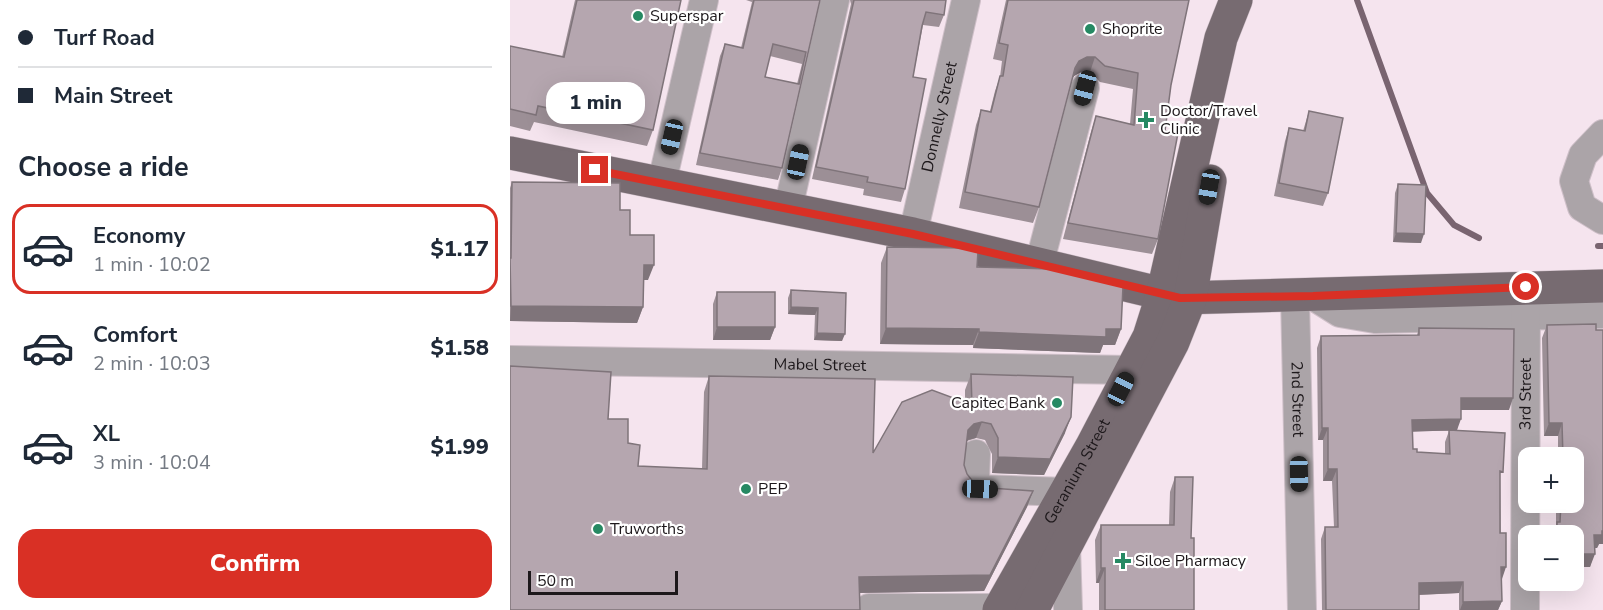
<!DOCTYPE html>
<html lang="en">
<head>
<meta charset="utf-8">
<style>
	:root { --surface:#fff; --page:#f2f2f3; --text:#1f2937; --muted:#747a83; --line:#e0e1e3; --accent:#d93025 }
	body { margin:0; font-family:"Nunito Sans",sans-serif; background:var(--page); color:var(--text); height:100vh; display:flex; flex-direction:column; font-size:22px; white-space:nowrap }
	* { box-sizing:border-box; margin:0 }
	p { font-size:20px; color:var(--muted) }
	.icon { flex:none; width:33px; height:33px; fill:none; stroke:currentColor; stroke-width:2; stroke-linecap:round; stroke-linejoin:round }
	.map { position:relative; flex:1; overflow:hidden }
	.sheet { display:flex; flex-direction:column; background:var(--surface); width:510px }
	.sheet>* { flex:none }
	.hud { display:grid; align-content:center; height:132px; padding:0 18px; background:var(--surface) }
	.controls { position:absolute; left:1008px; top:447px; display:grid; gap:12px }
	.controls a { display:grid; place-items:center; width:66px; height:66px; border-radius:12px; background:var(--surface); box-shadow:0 6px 24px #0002; font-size:30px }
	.scale { position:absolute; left:18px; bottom:15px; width:150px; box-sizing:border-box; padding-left:6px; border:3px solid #1d181b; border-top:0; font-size:16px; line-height:21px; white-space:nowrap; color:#1d181b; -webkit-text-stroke:4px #fff; paint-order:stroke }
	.end { position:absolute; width:27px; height:27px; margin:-14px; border:8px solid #d93025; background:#fff; box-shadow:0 0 0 3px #fff }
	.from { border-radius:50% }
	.bubble { position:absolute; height:42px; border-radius:18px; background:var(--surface); box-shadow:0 6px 24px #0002; font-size:20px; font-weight:800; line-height:42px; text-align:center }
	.car { position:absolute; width:18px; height:36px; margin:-18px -9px; border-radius:8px; box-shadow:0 0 4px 2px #0007; background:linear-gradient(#222 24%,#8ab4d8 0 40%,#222 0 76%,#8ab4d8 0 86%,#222 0) }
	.hud b { display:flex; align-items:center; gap:21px; height:57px; font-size:22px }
	.hud b+b { border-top:2px solid var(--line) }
	.hud i { width:15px; height:15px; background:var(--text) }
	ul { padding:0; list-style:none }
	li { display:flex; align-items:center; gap:18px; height:90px; margin:0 12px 9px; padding:0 6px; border:3px solid transparent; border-radius:18px }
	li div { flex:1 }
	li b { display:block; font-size:22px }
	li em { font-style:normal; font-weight:800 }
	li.selected { border-color:var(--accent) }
	li>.icon { width:54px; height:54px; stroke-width:1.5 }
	h2 { padding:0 18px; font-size:27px; line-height:72px }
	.button { display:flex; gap:12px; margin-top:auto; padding:12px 18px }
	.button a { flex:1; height:69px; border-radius:18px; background:var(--accent); color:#fff; font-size:24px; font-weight:800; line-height:69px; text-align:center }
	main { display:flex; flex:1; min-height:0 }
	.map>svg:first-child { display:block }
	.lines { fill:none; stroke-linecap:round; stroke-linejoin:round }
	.stream { stroke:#796470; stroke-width:6 }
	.minor-casing { stroke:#cebfc8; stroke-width:30 }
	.major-casing { stroke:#cebfc8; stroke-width:34 }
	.minor { stroke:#aba4a8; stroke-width:28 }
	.major { stroke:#776b71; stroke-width:33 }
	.wall { fill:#9c8f96; fill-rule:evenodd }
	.shaded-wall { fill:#7f747a }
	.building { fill:#b5a6af; stroke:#7f747a; stroke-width:1.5; fill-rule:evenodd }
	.route { stroke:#d93025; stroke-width:8 }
	.poi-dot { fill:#268963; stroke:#fff; stroke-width:2 }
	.labels { text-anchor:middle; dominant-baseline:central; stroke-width:4.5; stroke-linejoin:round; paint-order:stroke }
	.poi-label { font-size:16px; fill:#1d181b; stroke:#fff; text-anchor:start }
	.street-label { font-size:16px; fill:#1d181b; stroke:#fff }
</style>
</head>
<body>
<main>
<section class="sheet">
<div class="hud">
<b><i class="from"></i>Turf Road</b>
<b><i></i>Main Street</b>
</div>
<h2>Choose a ride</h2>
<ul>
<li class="selected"><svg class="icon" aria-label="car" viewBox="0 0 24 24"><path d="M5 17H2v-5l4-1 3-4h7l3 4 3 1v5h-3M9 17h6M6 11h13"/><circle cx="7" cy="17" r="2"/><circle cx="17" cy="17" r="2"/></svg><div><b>Economy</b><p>1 min · 10:02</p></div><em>$1.17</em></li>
<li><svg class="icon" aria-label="car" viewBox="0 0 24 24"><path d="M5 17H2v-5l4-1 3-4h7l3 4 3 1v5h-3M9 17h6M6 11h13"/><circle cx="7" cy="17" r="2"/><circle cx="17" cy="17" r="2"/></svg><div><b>Comfort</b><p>2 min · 10:03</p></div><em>$1.58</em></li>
<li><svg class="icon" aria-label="car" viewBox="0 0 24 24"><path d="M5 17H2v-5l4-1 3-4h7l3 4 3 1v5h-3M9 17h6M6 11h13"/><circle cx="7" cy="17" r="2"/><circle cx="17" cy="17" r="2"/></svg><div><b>XL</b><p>3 min · 10:04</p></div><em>$1.99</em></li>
</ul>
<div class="button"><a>Confirm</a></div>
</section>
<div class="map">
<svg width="1093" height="610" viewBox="0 0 1093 610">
	<rect width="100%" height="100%" fill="#f5e4ee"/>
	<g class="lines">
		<path class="stream" d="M847 0 917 193 944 225 969 238
			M1088 246H1093"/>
		<g class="minor-casing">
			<g id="minor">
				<path d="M1093 134 1073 155 1064 181 1072 207 1093 220"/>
				<path d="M152 182 194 0"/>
				<path d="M278 209 325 0"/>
				<path id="s1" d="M403 234 456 0"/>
				<path d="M529 265 575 88"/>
				<path d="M803 296 830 313 865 319 1093 314"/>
				<path id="s2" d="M785 297 792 610"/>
				<path id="s3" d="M0 360 621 370"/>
				<path d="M466 454 465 481 470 489 556 492"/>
				<path d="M556 546 558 610"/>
				<path d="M359 608H490"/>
				<path id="s4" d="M1015 610 1016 287"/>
			</g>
		</g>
		<g class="major-casing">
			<g id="major">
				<path d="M0 153 403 234 670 298 1093 286"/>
				<path id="s5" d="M489 610 582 446 639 337 652 296 711 38 726 0"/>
				<path d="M522 610 663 342 680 299 700 181"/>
			</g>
		</g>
		<use href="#minor" class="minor"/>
		<use href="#major" class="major"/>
	</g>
	<path class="wall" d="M65 0H171L143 130 137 146 24 122 20 131 0 126V46L52 57Z
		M236 0H310L272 168 268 180 186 165 210 56 215 44 231 48 242 2ZM260 56 292 64 287 84 255 77Z
		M340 0H436L434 15 429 27 413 25 403 77 395 189 391 202 353 195 354 189 302 179 341 4Z
		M496 0H679L661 85 655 131 648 239 642 254 553 239 581 132 586 116 620 124 623 89 590 82 580 72H571L564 76 562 79 529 207 523 223 449 208 466 125 471 110 480 111 485 91 490 77 492 61 483 59Z
		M799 111 818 193 813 206 764 196 775 141 779 128 793 131Z
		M2 182 110 210 138 280H134L133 307 127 323 0 321V188Z
		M888 184 911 243 883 242 885 193Z
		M377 247 467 267 611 329 605 345H593L590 353 463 348V345L370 344 371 263Z
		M281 290 336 293 332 341 304 340 305 315 278 314V298Z
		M207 292 265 327 260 340H203V304Z
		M1037 325 1089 544 1087 548H1085L1080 567 1064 536H1042L1046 526V502H1064V458H1048V436H1034L1032 338Z
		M909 328 999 410H951L947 430 990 480 992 601 988 610H949V593L909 595V610H812L811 539 815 527H824L822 481H813V440H808L807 348 811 336 907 335ZM903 431H939L935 442V454L907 452 903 449Z
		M461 374 555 433 534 475 482 473V454L475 440 466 438 457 441 454 465 457 474 467 487 523 491 517 507 474 591 349 593 0 610 98 419 118 443 128 466 192 469 194 392 199 376 363 453 455 403V390Z
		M665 477 681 538 684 610H589V583H586L585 540 591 525H659L660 492Z"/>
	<path class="shaded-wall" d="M577 57H585L580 72H571L564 76 559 84 565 68 569 61Z
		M886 233 914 234 911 243 883 242Z
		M134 265H144L138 280H128Z
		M1 306 133 307 127 323 0 321Z
		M281 307 308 308 305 315 278 314Z
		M207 327H265L260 340H203Z
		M376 328 469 329 463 345 370 344Z
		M596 329H611L605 345H593L590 353 463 348 469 332Z
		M307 333 335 334 332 341 304 340Z
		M951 398H1003L999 410H947Z
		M561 417 555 433 534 475 482 473 488 457Z
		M951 419 947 430 898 432 902 420Z
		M472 422 466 438 458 440 452 446 458 430 464 424Z
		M1039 423H1052L1048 436H1034Z
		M812 428H818L813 440H808Z
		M818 469H827L822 481H813Z
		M523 491 517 507 474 591 343 593 349 577Z
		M1092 531H1093V544H1089L1087 548H1080L1084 535Z
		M1064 554H1085L1080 567H1064Z
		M991 567H996L992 579H987Z
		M591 568H595L589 583H586Z
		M953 582 949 593 904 595 909 583Z
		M992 601 988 610H950L953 602Z"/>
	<path class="building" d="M67 0H171L143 130 28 106 26 115 0 109V46L54 57Z
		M244 0H310L272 168 190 153 215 44 233 48ZM263 44 296 52 289 84 255 77Z
		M344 0H436L434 15 416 12 412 26 403 77 416 79 395 189 357 182 358 177 306 167Z
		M498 0H679L661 85 655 131 668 133 648 239 558 223 586 116 624 125 628 73 595 66 585 57H577L569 61 565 68 529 207 455 192 471 110 481 112 490 76H493L498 45 489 43Z
		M799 111 833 118 818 193 769 183 779 128 795 131Z
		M2 182 110 183V210H120V235H144V265H134L133 307 1 306 0 258H1Z
		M888 184 916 185 914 234 886 233Z
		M377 247 454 248 468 251 467 267 541 269 613 286 611 329H596V337L469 332V329L376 328Z
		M281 290 336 293 335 334 307 333 308 308 281 307Z
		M207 292H265V327H207Z
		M1086 324V330H1093V531H1092V535H1084L1085 554H1064V536H1047V522H1050L1051 502H1064V458H1053L1052 423H1039L1037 325Z
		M909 328 1004 329 1003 398H951V419L902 420 903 449H907V452L940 454 939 430 995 433 993 472 990 471V533H996V567H991L992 601 953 602V582L909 583V610H816L815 527H828L827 469H818V428H812L811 336 909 335Z
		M0 366 101 372 98 419H118V443L130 445 128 466 197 469 199 376 365 379 363 453 392 402 422 390 462 405 461 374 563 377 561 417 540 459 488 457V438L481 424 472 422 464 424 458 430 454 465 457 474 467 487 523 491 480 575 349 577 350 610H0Z
		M665 477H683L681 538H684V610H595V568H591V525H664Z"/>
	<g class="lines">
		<path class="route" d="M85 170 403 234 670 298 803 296 1016 287"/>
	</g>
	<g class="poi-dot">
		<circle cx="128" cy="16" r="6"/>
		<circle cx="580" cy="29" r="6"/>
		<path d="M633 111h6v6h6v6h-6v6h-6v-6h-6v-6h6z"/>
		<circle cx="547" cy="403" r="6"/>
		<circle cx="236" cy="489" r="6"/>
		<circle cx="88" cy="529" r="6"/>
		<path d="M610 552h6v6h6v6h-6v6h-6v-6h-6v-6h6z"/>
	</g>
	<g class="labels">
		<g class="poi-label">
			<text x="140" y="16">Superspar</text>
			<text x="592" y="29">Shoprite</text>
			<text x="650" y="111">Doctor/Travel<tspan x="650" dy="18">Clinic</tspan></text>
			<text x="535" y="403" text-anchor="end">Capitec Bank</text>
			<text x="248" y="489">PEP</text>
			<text x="100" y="529">Truworths</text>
			<text x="625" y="561">Siloe Pharmacy</text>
		</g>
		<g class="street-label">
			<text stroke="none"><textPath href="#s1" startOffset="120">Donnelly Street</textPath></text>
			<text stroke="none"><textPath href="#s3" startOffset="310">Mabel Street</textPath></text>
			<text stroke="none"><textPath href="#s4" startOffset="216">3rd Street</textPath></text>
			<text stroke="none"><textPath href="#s2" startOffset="102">2nd Street</textPath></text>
			<text stroke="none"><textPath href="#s5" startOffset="159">Geranium Street</textPath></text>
		</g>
	</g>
</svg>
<div class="controls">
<a>+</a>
<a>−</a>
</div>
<div class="scale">50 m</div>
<i class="end from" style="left:1016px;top:287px"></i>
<i class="end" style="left:85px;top:170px"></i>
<div class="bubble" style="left:36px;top:82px;width:99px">1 min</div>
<i class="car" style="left:575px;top:88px;rotate:195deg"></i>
<i class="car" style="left:162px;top:137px;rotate:193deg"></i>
<i class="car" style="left:288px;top:162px;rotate:12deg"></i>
<i class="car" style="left:699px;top:187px;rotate:190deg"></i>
<i class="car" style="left:611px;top:389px;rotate:27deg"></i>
<i class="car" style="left:789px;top:474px;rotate:179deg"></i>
<i class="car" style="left:470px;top:489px;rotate:92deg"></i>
</div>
</main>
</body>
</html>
